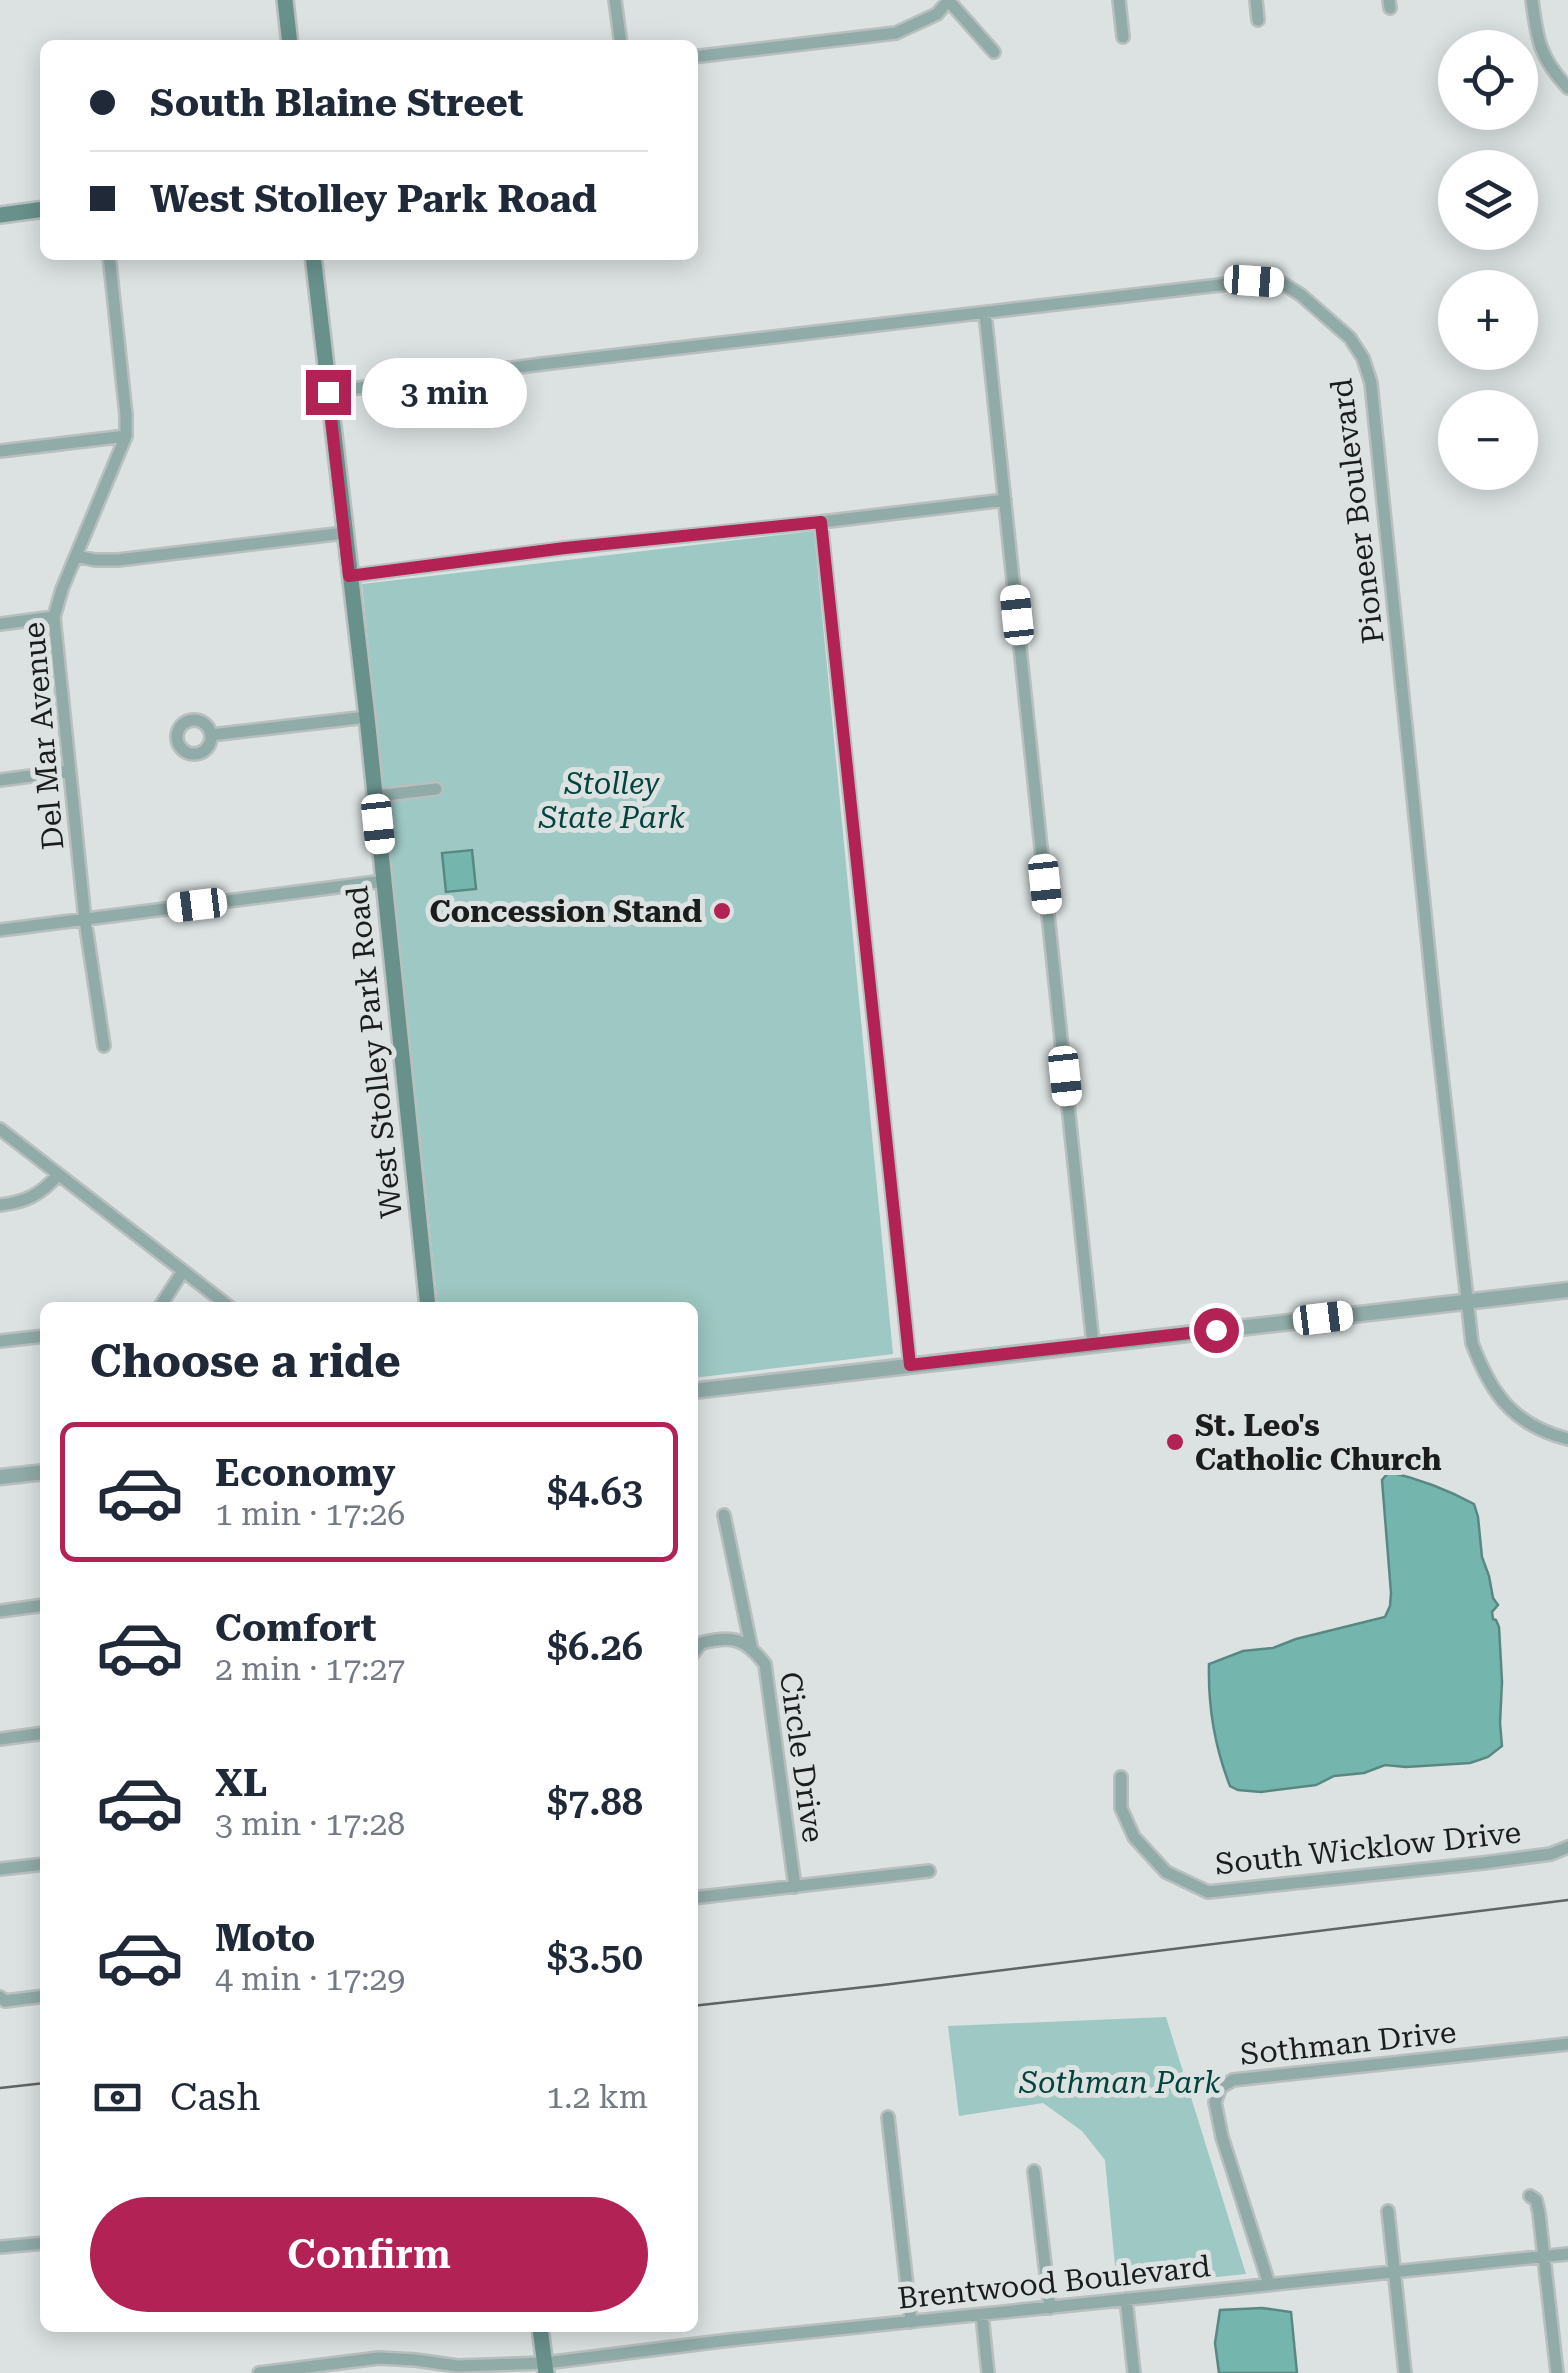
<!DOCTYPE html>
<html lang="en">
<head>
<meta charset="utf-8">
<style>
	:root { --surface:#fff; --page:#f2f2f3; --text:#1f2937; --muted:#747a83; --line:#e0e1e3; --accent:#b22254 }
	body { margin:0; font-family:"Roboto Serif",serif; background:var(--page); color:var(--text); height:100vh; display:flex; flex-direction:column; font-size:38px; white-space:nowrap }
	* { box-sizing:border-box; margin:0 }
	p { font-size:32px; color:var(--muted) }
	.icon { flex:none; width:55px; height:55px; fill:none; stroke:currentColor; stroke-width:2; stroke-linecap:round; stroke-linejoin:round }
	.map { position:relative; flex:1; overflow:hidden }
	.drawer { position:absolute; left:40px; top:1302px; width:658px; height:1030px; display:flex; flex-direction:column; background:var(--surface); border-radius:15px; box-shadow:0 5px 25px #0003 }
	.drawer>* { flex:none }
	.banner { position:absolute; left:40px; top:40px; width:658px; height:220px; border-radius:15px; box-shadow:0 5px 25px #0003; display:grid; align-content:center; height:220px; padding:0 50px; background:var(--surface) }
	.fabs { position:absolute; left:1438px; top:30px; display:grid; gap:20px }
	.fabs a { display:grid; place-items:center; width:100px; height:100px; border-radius:50%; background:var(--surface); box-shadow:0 5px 25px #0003; font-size:50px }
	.end { position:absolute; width:45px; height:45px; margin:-22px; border:12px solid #b22254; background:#fff; box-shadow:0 0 0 5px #fff }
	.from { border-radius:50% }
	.bubble { position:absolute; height:70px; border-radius:35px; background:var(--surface); box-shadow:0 5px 25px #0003; font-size:32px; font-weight:600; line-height:70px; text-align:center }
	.car { position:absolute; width:30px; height:60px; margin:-30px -15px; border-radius:12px; box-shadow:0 0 8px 2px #0007; background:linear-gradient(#fff 24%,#345 0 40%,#fff 0 76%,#345 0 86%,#fff 0) }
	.banner b { display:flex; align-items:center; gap:35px; height:95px; font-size:38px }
	.banner b+b { border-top:2px solid var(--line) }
	.banner i { width:25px; height:25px; background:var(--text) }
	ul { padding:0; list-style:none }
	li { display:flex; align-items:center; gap:30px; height:140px; margin:0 20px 15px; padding:0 30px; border:5px solid transparent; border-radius:15px }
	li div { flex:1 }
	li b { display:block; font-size:38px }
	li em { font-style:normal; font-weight:600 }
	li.on { border-color:var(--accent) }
	li>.icon { width:90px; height:90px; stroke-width:1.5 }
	h2 { padding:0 50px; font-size:45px; line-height:120px }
	.pay { display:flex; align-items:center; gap:25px; height:110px; padding:0 50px; font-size:38px }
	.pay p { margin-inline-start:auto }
	.action { display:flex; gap:20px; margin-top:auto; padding:20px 50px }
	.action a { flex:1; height:115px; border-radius:60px; background:var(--accent); color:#fff; font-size:40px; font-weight:600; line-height:115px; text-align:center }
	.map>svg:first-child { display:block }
	.green { fill:#9ec8c3 }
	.water { fill:#74b6ae; stroke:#598882; stroke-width:2.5 }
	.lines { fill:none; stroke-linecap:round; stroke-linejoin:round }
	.minor-casing { stroke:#b8bfbe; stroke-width:16 }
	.tertiary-casing { stroke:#b8bfbe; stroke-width:19 }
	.secondary-casing { stroke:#b8bfbe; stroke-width:20 }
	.minor { stroke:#90aba8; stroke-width:11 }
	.tertiary { stroke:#90aba8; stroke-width:14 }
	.secondary { stroke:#68918c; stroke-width:15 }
	.rail { stroke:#606463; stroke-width:2.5 }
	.route { stroke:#b22254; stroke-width:12 }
	.poi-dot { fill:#b22254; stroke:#dbe2e1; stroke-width:4 }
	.labels { text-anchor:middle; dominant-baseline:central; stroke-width:10; stroke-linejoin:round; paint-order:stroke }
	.street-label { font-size:30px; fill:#1a1d1c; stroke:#dbe2e1 }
	.park-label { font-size:30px; font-style:italic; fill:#03433e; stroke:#dbe2e1 }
	.poi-label { font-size:30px; font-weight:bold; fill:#1a1d1c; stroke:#dbe2e1; text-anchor:end }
</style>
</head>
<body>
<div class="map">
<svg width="1568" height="2373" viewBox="0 0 1568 2373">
	<rect width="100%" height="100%" fill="#dbe2e1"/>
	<path class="green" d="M814 531 893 1354 693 1378 692 1308 438 1307 362 584Z
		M1166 2017 1246 2274 1117 2287 1105 2160 1082 2131 1043 2103 959 2116 948 2026Z"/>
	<path class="water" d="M472 850 476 889 446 892 442 853Z
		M1389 1472C1420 1479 1446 1489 1474 1504L1478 1517 1482 1557 1489 1576 1493 1598 1498 1605 1492 1612 1493 1619 1496 1620 1499 1627 1502 1682 1500 1723 1502 1746 1488 1757 1470 1763 1406 1767 1385 1765 1364 1773 1334 1776 1316 1785 1261 1792 1238 1790 1230 1786C1215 1748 1208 1704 1209 1664L1243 1651 1273 1648 1296 1639 1385 1617 1390 1606 1391 1593 1382 1480Z
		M1262 2308 1291 2312 1297 2373H1219L1215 2343 1220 2310Z"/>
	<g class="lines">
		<g class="minor-casing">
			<path id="minor" d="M615 0 621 45
				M948 0 994 52
				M1119 0 1123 37
				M1256 0 1258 20
				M1389 0 1390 8
				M1532 0C1537 40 1540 58 1568 88
				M692 57 896 33 937 14 949 0
				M985 313 1093 1344
				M328 392 542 364 1254 281 1282 283 1301 295 1350 338 1363 358 1371 383 1436 1023 1472 1343C1491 1394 1513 1425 1568 1439
				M0 451 126 436
				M821 522 910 1365
				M76 556 95 560H118L344 533
				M349 576 565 548 821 522 1005 500
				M0 624 54 617
				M177 737a17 17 0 1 1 34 0a17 17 0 1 1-34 0Z
				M211 735 367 717
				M0 780 69 771
				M376 796 436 789
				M0 930 384 881
				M104 1046 85 920 54 617 62 589 126 436V415L109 255
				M0 1129 231 1308
				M0 1205C26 1202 40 1195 58 1175
				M159 1308 183 1271
				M0 1341 45 1336
				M724 1515 751 1646
				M0 1611 45 1605
				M692 1655 701 1643C732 1635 745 1638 765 1664L795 1887
				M0 1739 45 1733
				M1121 1777V1808L1134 1837 1166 1872 1208 1892 1483 1863 1551 1854 1568 1847
				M0 1869 45 1864
				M692 1898 929 1871
				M0 1997 5 2001 45 1996
				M888 2117 911 2322
				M1034 2171 1050 2308
				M1530 2196 1536 2200 1539 2213 1557 2373
				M1388 2211 1405 2373
				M0 2247 45 2243
				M1269 2284 1222 2137 1215 2102 1221 2087 1233 2080 1568 2044
				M1126 2299 1134 2373
				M982 2315 988 2373
				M259 2373 379 2358 415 2360 458 2366 545 2363 730 2340 1568 2254"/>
		</g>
		<g class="tertiary-casing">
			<path id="tertiary" d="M692 1391 1568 1290
				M0 1477 45 1472"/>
		</g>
		<g class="secondary-casing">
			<path id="secondary" d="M285 0 290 45
				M0 215 45 209
				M313 255 367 717 428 1308
				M540 2328 546 2373"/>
		</g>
		<use href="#minor" class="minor"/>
		<use href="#tertiary" class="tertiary"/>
		<use href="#secondary" class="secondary"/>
		<path class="rail" d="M692 2006 883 1985 1568 1900
			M0 2088 45 2083"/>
	</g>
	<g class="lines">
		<path class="route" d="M328 392 349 576 565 548 821 522 910 1365 1216 1330"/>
	</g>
	<g class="poi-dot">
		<circle cx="722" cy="911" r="10"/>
		<circle cx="1175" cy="1442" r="10"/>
	</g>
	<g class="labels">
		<g class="street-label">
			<text transform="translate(1357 511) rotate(-97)">Pioneer Boulevard</text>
			<text transform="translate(43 736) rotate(-95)">Del Mar Avenue</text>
			<text transform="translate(374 1052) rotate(-96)">West Stolley Park Road</text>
			<text transform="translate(802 1757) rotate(82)">Circle Drive</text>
			<text transform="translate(1368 1848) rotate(-6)">South Wicklow Drive</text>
			<text transform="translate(1348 2043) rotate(-6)">Sothman Drive</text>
			<text transform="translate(1054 2282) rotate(-6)">Brentwood Boulevard</text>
		</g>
		<g class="park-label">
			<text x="612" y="783">Stolley<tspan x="612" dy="34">State Park</tspan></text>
			<text x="1120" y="2082">Sothman Park</text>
		</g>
		<g class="poi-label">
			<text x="702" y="911">Concession Stand</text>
			<text x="1195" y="1425" text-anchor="start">St. Leo's<tspan x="1195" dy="34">Catholic Church</tspan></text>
		</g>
	</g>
</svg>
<div class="fabs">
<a><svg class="icon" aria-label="locate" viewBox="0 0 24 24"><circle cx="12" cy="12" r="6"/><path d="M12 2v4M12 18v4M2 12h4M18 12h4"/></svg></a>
<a><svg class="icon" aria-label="layers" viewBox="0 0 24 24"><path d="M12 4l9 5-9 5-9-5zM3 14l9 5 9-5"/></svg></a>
<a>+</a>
<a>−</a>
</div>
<i class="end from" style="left:1216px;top:1330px"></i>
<i class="end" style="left:328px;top:392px"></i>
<div class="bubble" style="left:362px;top:358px;width:165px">3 min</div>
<i class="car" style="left:1254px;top:281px;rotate:94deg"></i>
<i class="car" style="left:1017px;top:615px;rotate:354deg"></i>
<i class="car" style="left:378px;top:824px;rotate:174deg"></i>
<i class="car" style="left:1045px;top:884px;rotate:174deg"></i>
<i class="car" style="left:197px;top:905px;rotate:263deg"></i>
<i class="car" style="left:1065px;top:1076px;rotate:174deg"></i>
<i class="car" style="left:1323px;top:1318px;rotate:83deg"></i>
<div class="banner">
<b><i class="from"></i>South Blaine Street</b>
<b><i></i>West Stolley Park Road</b>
</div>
<section class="drawer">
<h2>Choose a ride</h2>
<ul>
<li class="on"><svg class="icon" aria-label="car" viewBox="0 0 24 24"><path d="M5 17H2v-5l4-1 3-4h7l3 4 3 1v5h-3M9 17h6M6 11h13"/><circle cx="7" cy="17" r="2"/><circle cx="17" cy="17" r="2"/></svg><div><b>Economy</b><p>1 min · 17:26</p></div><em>$4.63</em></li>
<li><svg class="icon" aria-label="car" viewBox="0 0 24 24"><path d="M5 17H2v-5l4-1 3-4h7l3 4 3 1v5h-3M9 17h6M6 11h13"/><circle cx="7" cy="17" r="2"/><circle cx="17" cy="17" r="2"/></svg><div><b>Comfort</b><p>2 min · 17:27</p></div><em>$6.26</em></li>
<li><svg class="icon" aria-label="car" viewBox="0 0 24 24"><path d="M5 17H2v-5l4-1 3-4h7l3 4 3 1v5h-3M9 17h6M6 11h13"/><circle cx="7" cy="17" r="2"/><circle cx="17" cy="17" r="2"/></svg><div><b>XL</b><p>3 min · 17:28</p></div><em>$7.88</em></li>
<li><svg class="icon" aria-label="car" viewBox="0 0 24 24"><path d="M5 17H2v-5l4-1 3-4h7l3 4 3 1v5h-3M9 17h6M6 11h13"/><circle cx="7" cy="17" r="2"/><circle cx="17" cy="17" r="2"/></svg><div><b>Moto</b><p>4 min · 17:29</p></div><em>$3.50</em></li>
</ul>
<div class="pay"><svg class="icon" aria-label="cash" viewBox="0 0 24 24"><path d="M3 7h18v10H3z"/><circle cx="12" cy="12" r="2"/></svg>Cash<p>1.2 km</p></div>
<div class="action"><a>Confirm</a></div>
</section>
</div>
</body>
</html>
